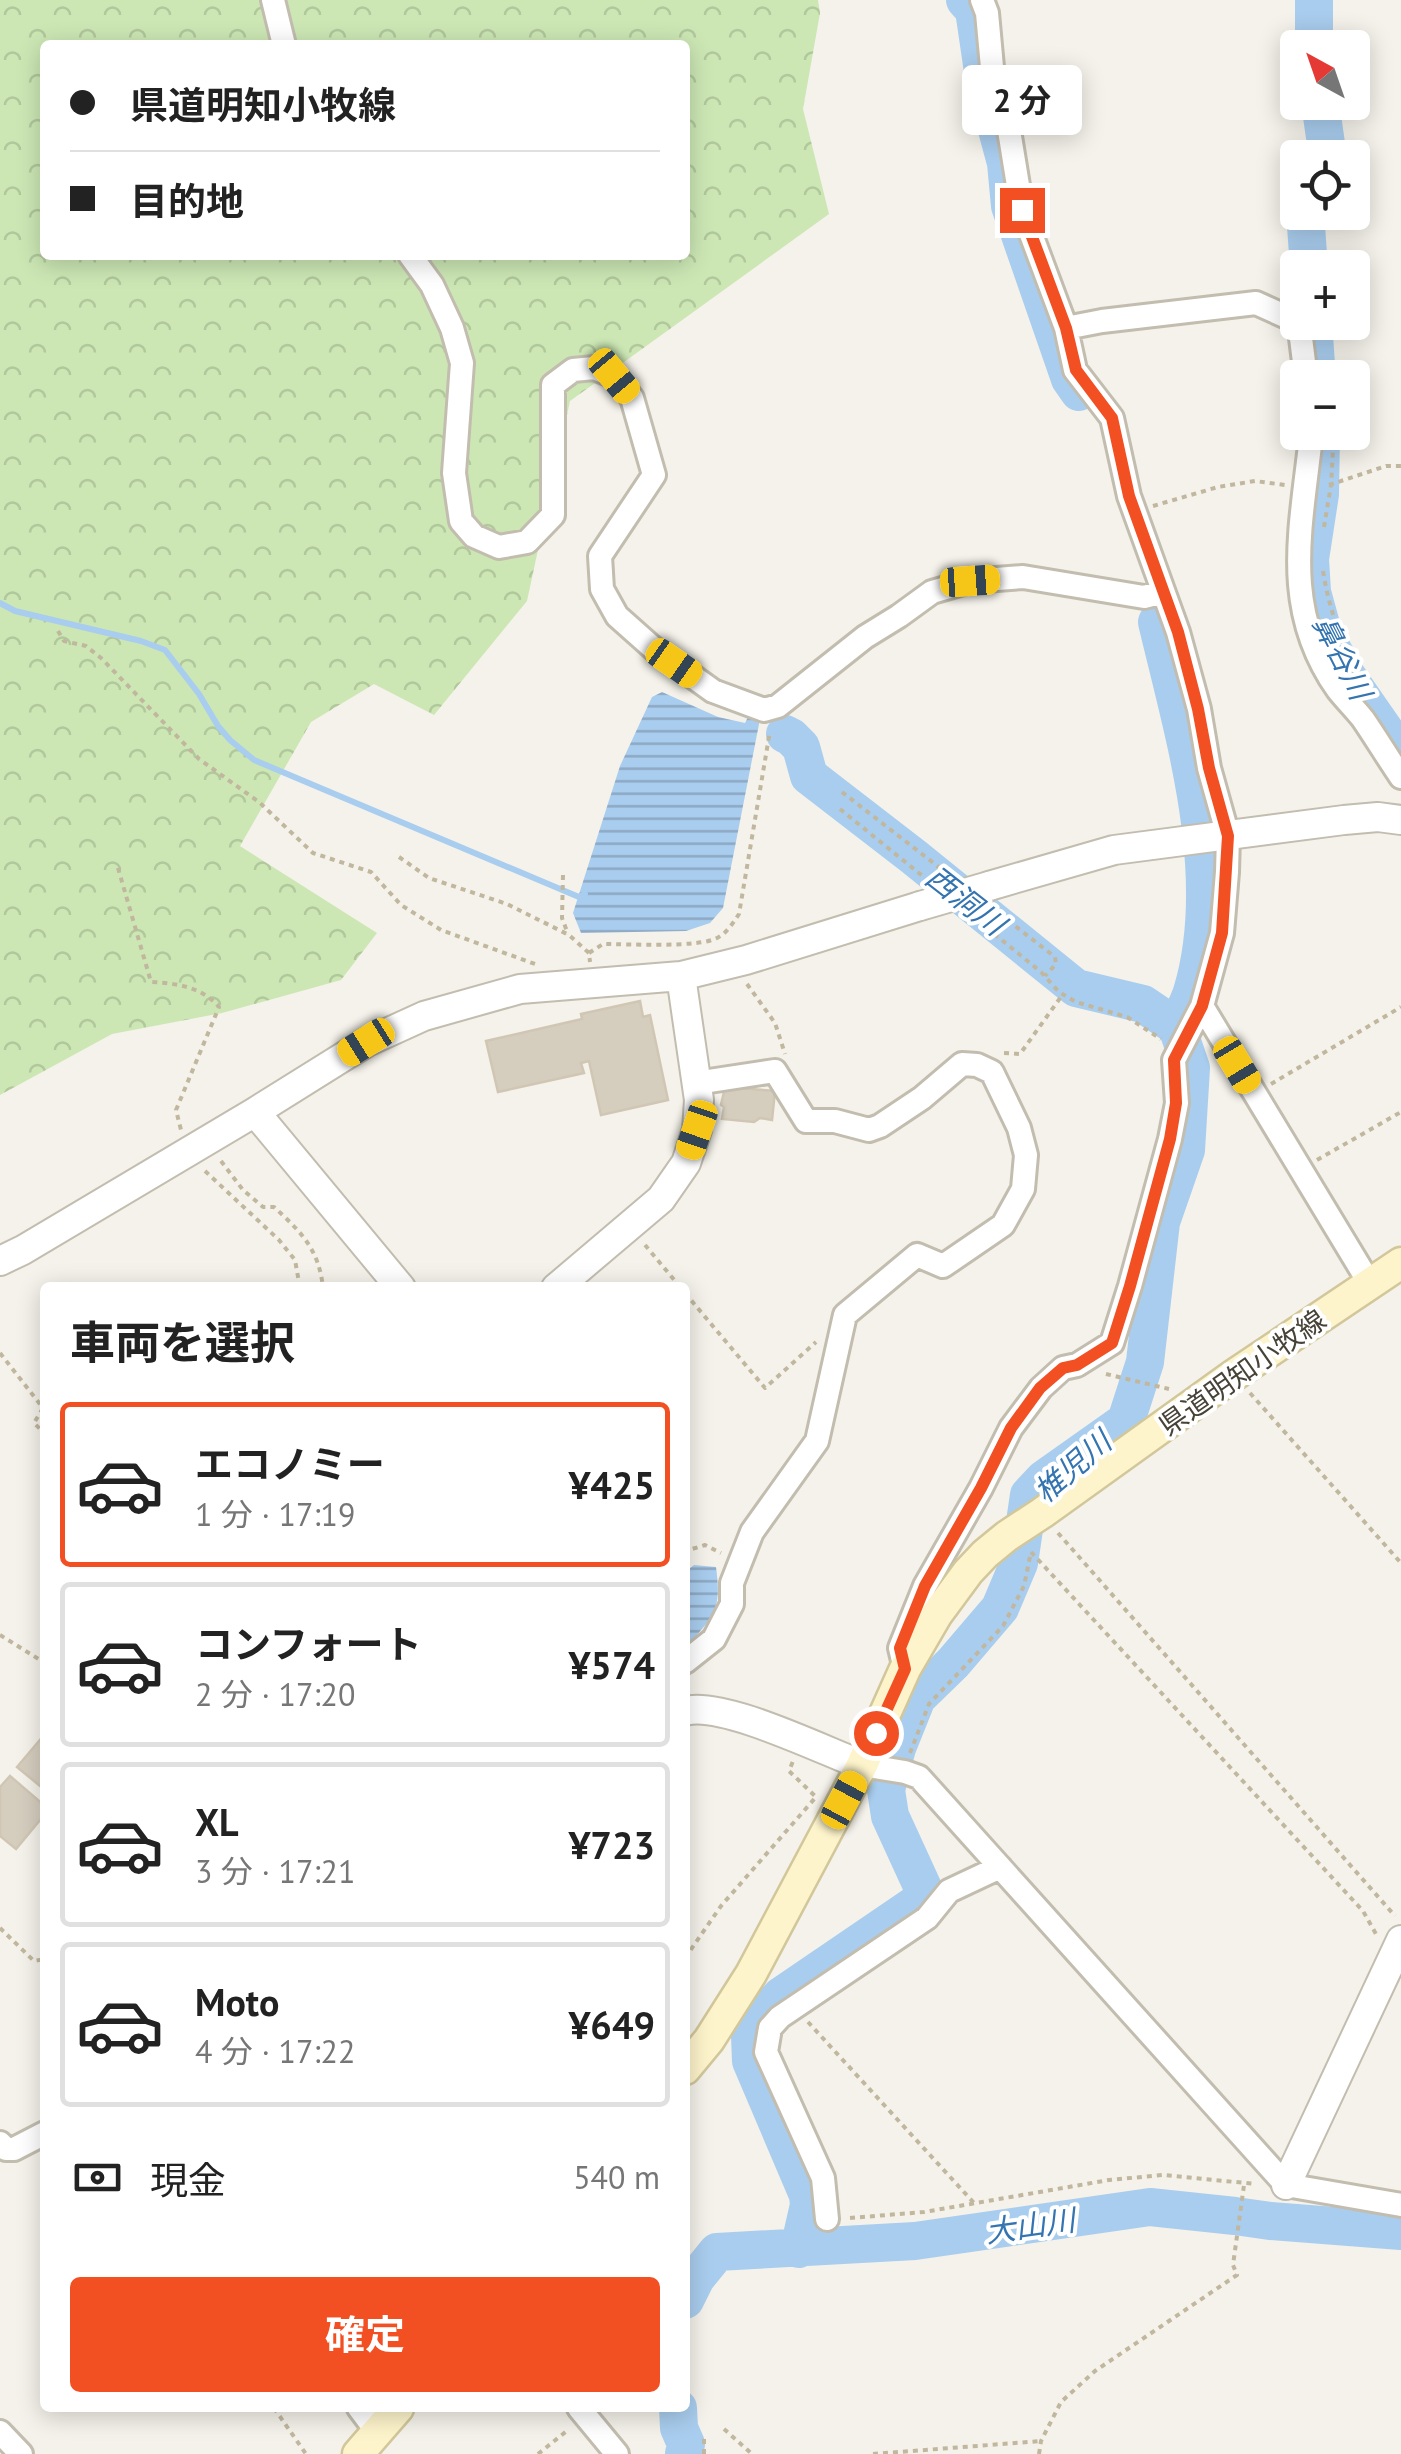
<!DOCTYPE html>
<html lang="ja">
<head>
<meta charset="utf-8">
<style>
	:root { --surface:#fff; --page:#f6f6f6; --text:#222; --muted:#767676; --line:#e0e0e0; --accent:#f25023 }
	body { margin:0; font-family:"PT Sans","Noto Sans JP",sans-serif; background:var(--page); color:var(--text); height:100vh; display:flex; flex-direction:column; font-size:38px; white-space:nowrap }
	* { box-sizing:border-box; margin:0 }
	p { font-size:32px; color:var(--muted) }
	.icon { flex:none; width:55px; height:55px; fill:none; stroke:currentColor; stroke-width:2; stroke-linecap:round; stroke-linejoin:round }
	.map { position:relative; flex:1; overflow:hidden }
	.panel { position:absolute; left:40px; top:1282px; width:650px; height:1130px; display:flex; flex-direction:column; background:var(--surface); border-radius:10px; box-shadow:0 5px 25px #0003 }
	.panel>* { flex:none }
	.hud { position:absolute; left:40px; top:40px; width:650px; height:220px; border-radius:10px; box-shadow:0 5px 25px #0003; display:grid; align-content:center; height:220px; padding:0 30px; background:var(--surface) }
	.needle { width:65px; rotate:320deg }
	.buttons { position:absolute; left:1280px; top:30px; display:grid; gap:20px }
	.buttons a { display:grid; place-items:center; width:90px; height:90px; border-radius:10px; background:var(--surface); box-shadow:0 5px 25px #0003; font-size:50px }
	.end { position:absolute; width:45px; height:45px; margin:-22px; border:12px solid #f25023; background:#fff; box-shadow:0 0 0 5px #fff }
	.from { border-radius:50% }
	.bubble { position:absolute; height:70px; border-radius:10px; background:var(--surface); box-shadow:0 5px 25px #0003; font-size:32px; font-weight:700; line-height:70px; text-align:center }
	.car { position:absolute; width:30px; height:60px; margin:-30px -15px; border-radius:12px; box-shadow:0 0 8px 2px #0007; background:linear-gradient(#f5c518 24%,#345 0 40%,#f5c518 0 76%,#345 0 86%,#f5c518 0) }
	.hud b { display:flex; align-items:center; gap:35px; height:95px; font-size:38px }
	.hud b+b { border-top:2px solid var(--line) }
	.hud i { width:25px; height:25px; background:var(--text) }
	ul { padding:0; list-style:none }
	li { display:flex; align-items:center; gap:30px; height:165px; margin:0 20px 15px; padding:0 10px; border:5px solid var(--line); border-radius:10px }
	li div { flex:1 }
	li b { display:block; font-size:38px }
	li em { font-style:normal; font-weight:700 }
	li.active { border-color:var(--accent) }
	li>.icon { width:90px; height:90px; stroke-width:1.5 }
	h2 { padding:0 30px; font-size:45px; line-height:120px }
	.pay { display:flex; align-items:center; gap:25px; height:110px; padding:0 30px; font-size:38px }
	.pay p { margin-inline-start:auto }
	.cta { display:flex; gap:20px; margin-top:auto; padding:20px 30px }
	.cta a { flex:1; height:115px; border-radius:10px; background:var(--accent); color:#fff; font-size:40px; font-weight:700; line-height:115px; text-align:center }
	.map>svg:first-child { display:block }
	.forest { fill:url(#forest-crowns); fill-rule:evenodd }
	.water { fill:url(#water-rules) }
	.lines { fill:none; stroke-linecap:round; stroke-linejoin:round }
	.stream { stroke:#a9cdee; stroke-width:6 }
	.river { stroke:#a9cdee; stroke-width:38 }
	.building { fill:#d5cebf; stroke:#d0c6b3; stroke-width:2.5 }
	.minor-casing { stroke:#c2bdaf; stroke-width:28 }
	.tertiary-casing { stroke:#c2bdaf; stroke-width:32 }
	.secondary-casing { stroke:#d2c79b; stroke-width:35 }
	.path { stroke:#c1b79e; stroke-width:4; stroke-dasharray:5 5; stroke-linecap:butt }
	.minor { stroke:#fff; stroke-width:22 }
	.tertiary { stroke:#fff; stroke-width:28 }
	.secondary { stroke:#fdf4cb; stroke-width:30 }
	.tertiary-bridge-casing { stroke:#c2bdaf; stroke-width:32; stroke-linecap:butt }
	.tertiary-bridge { stroke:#fff; stroke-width:28 }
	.route { stroke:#f25023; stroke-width:12 }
	.labels { text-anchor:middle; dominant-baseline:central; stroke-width:8; stroke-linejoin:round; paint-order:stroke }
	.street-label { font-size:28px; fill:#484338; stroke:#fff }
	.water-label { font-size:30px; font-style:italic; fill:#3474b0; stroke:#fff }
</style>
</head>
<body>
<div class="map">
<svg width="1401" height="2454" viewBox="0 0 1401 2454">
	<defs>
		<pattern id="forest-crowns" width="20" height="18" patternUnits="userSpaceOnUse" patternTransform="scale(2.5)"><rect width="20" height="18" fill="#cce7b4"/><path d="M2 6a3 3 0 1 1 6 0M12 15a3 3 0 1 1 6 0" fill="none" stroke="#b1c79c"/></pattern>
		<pattern id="water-rules" width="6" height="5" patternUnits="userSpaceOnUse" patternTransform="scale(2.5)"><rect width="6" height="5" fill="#a9cdee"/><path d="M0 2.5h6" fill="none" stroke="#8ca8c2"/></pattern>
	</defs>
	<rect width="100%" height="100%" fill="#f4f2ea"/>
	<path class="forest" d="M0 0H818L820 13 803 109 829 214 570 401 527 601 434 715 374 684 311 722 240 846 377 933 341 980 222 1013 112 1034 0 1095ZM45 45H685V255H45Z"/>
	<path class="water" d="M662 692 718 717 745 723 749 715 760 719 723 908 710 923 686 931 581 933 573 913 620 766 652 697Z
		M694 1565 716 1567C722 1611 714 1616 685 1648V1572Z"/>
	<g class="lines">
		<path class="stream" d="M0 603 15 611 141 641 165 650 199 694 218 726 230 740 254 760 579 897 585 894"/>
		<path class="river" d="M965 0 974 10 985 85 1006 163 1010 206 1070 379 1079 392
			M1314 48V0
			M1320 102 1328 158
			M1305 212 1309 268
			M1313 322 1317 378
			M1321 432 1320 494 1310 559 1312 592 1323 632 1347 676 1401 754
			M785 734 791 737 801 747 809 776 914 857 1076 988 1143 1004 1177 1027
			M799 2249 809 2205 808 2195 751 2061 750 2036 757 2020 781 1996 919 1902 923 1888 890 1816 886 1790 897 1748 917 1698 953 1663 1000 1608 1019 1563 1029 1495 1044 1479 1126 1421 1145 1362 1161 1222 1186 1150 1191 1068 1177 1027C1182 1015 1188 1004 1192 992 1227 876 1184 736 1157 622
			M685 2300 696 2278 717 2252 915 2241 1150 2207 1235 2216 1270 2221 1401 2231
			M678 2408 679 2428 686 2444 684 2454"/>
	</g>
	<path class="building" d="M640 1001 643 1017 650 1015 668 1100 601 1115 589 1061 581 1063 584 1073 498 1092 486 1041 582 1019 581 1014Z
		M725 1087 775 1091 772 1120 760 1118 754 1122 722 1119 724 1107 721 1105Z
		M45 1734V1790L17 1767Z
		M10 1776 45 1806V1814L16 1849 0 1836V1787Z"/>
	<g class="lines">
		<g class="minor-casing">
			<path id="minor" d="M273 0 284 45
				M410 255 432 285 452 328 462 363 454 473 461 521 474 536 499 547 527 542 553 515V385L573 370 594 368 614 376 632 398 654 475 600 556 602 589 617 616 653 648 713 691 764 710 778 706 865 637 899 616 932 592 970 581 1023 577 1144 597 1163 592
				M1299 322 1306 378
				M1066 328 1102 321 1256 303 1298 322
				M1310 432V445C1300 533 1282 611 1338 690 1346 700 1355 709 1363 719 1376 738 1388 758 1401 777
				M1202 1006 1370 1284
				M685 1662 714 1639 732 1604V1583L752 1532 817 1441 845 1315 917 1255 943 1266 1003 1225 1023 1189 1026 1155 1019 1128 992 1072 977 1065 962 1064 922 1098 880 1126 869 1130 835 1121H806L775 1071 696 1083
				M905 1669 900 1648 925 1586 981 1488 1011 1428 1041 1388 1063 1368 1077 1365 1112 1343 1130 1286 1170 1139 1177 1103 1174 1060 1202 1006 1222 933 1227 872 1228 836 1209 768 1199 709 1178 632 1129 496 1112 418 1075 370 1066 328 1022 210 1008 124 993 78 987 13 982 0
				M862 1765 905 1772 919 1777 1286 2185 1401 2205
				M0 2143 6 2149H14L45 2133
				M827 2219 823 2178 766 2052 770 2028 780 2017 927 1918 949 1891 1000 1867
				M359 2408 377 2432
				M579 2408 617 2454
				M0 2432 21 2454"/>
		</g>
		<g class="tertiary-casing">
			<path id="tertiary" d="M989 886 1114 850 1344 820 1378 817 1401 820
				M255 1112 401 1288
				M0 1261 23 1250 255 1112 367 1042 424 1016 520 989 681 976 746 960 920 906
				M556 1288 661 1199 686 1163 697 1130 699 1100 681 976
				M685 1711C723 1701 822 1750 862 1765
				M1286 2185 1401 1940"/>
		</g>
		<g class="secondary-casing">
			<path id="secondary" d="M685 2069 709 2040 751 1974 862 1765 905 1669 937 1614 968 1572 985 1554 1007 1536 1042 1513 1234 1375 1401 1263
				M358 2454 398 2408"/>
		</g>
		<path class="path" d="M1329 485 1386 466H1401
			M1153 506 1218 487 1255 481 1285 485
			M1324 527 1331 485 1334 432
			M1323 571C1329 609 1341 641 1357 676
			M58 631 64 641 86 646 101 658 199 759 259 802 313 853 371 872 401 905 441 930 535 964
			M842 792 949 875
			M840 809 925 878
			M399 857 429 878 507 904 569 935 589 953 590 962
			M118 868 151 982C176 983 202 987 219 1007L176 1110 181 1130
			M563 875 562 918 568 934
			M992 908 1055 957 1056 964 1045 976
			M971 915 1041 972 1059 992 1076 1002 1127 1017 1161 1039
			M589 953 603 944C627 944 698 948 717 938 727 933 733 923 739 914L770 731
			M747 984 775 1023 785 1054
			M1004 1053 1020 1054 1063 994
			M1271 1084 1401 1007
			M1317 1160 1401 1112
			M221 1161 243 1190 263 1207H274C301 1232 319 1249 323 1288
			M205 1171 279 1240 295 1260 300 1288
			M645 1245 681 1288
			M685 1293 765 1388 816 1342
			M0 1353 43 1408 34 1423 45 1434
			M1106 1374 1169 1389
			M1250 1393 1401 1563
			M1058 1533 1395 1916
			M1031 1552 1363 1911 1376 1934
			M685 1555 692 1549 705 1545 721 1553
			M0 1635 45 1663
			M910 1753 929 1704 1003 1626 1024 1586 1031 1552
			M0 1928 34 1961 45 1959
			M685 1958 721 1906 816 1797 789 1771 793 1761
			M808 2022 974 2203
			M850 2218 924 2212 1109 2180 1163 2175 1256 2184
			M274 2408 306 2454
			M724 2429 752 2454
			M538 2454 568 2430
			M704 2454V2437
			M873 2454 1041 2441
			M1039 2454 1041 2441 1061 2402 1095 2371 1237 2275 1233 2265 1244 2185"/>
		<use href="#minor" class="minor"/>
		<use href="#tertiary" class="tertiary"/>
		<use href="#secondary" class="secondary"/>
		<g class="tertiary-bridge-casing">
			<path id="tertiary-bridge" d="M920 906 989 886"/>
		</g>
		<use href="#tertiary-bridge" class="tertiary-bridge"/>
	</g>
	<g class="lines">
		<path class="route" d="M876 1733 905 1669 900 1648 925 1586 981 1488 1011 1428 1040 1388 1063 1368 1077 1365 1112 1343 1130 1286 1170 1139 1176 1103 1174 1060 1202 1006 1222 933 1228 836 1209 768 1198 709 1178 632 1129 496 1112 418 1076 370 1066 328 1022 210"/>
	</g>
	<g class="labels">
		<g class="street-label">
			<text transform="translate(1242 1372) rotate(-35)">県道明知小牧線</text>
		</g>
		<g class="water-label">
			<text transform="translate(1343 657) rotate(63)">鼻谷川</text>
			<text transform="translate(966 900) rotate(38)">西洞川</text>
			<text transform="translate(1072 1466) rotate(-41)">椎児川</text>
			<text transform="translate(1030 2225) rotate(-8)">大山川</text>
		</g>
	</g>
</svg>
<div class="buttons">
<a><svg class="needle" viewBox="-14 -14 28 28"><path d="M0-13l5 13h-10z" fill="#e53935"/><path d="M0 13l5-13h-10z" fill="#767676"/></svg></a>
<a><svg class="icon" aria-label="locate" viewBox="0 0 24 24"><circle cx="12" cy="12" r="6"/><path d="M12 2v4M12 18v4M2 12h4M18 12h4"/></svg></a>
<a>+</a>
<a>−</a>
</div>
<i class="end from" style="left:876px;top:1733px"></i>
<i class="end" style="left:1022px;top:210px"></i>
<div class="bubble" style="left:962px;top:65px;width:120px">2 分</div>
<i class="car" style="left:614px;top:376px;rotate:140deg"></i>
<i class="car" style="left:970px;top:581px;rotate:86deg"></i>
<i class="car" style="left:674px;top:663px;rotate:125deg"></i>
<i class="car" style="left:366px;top:1042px;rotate:238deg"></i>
<i class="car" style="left:1237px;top:1065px;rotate:149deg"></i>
<i class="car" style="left:697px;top:1130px;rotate:199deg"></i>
<i class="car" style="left:844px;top:1800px;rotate:28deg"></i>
<div class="hud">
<b><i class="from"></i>県道明知小牧線</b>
<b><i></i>目的地</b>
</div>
<section class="panel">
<h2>車両を選択</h2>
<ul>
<li class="active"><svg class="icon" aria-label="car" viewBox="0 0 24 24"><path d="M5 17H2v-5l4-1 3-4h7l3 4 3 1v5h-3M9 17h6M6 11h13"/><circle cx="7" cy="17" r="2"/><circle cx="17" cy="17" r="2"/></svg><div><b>エコノミー</b><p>1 分 · 17:19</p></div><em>¥425</em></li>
<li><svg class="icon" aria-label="car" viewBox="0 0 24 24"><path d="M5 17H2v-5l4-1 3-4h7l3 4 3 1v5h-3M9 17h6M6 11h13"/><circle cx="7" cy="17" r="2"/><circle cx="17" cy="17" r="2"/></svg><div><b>コンフォート</b><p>2 分 · 17:20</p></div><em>¥574</em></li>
<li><svg class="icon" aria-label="car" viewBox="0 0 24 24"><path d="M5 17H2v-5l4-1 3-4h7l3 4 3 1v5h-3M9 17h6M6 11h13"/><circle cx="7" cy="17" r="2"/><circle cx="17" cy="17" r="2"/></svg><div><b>XL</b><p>3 分 · 17:21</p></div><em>¥723</em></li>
<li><svg class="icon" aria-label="car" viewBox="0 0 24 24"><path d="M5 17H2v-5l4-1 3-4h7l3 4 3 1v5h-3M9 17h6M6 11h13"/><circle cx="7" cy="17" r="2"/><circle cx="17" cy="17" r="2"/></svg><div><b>Moto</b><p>4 分 · 17:22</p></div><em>¥649</em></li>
</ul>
<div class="pay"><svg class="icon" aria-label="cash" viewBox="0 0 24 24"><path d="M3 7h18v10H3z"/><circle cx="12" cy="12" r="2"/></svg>現金<p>540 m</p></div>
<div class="cta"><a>確定</a></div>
</section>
</div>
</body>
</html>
